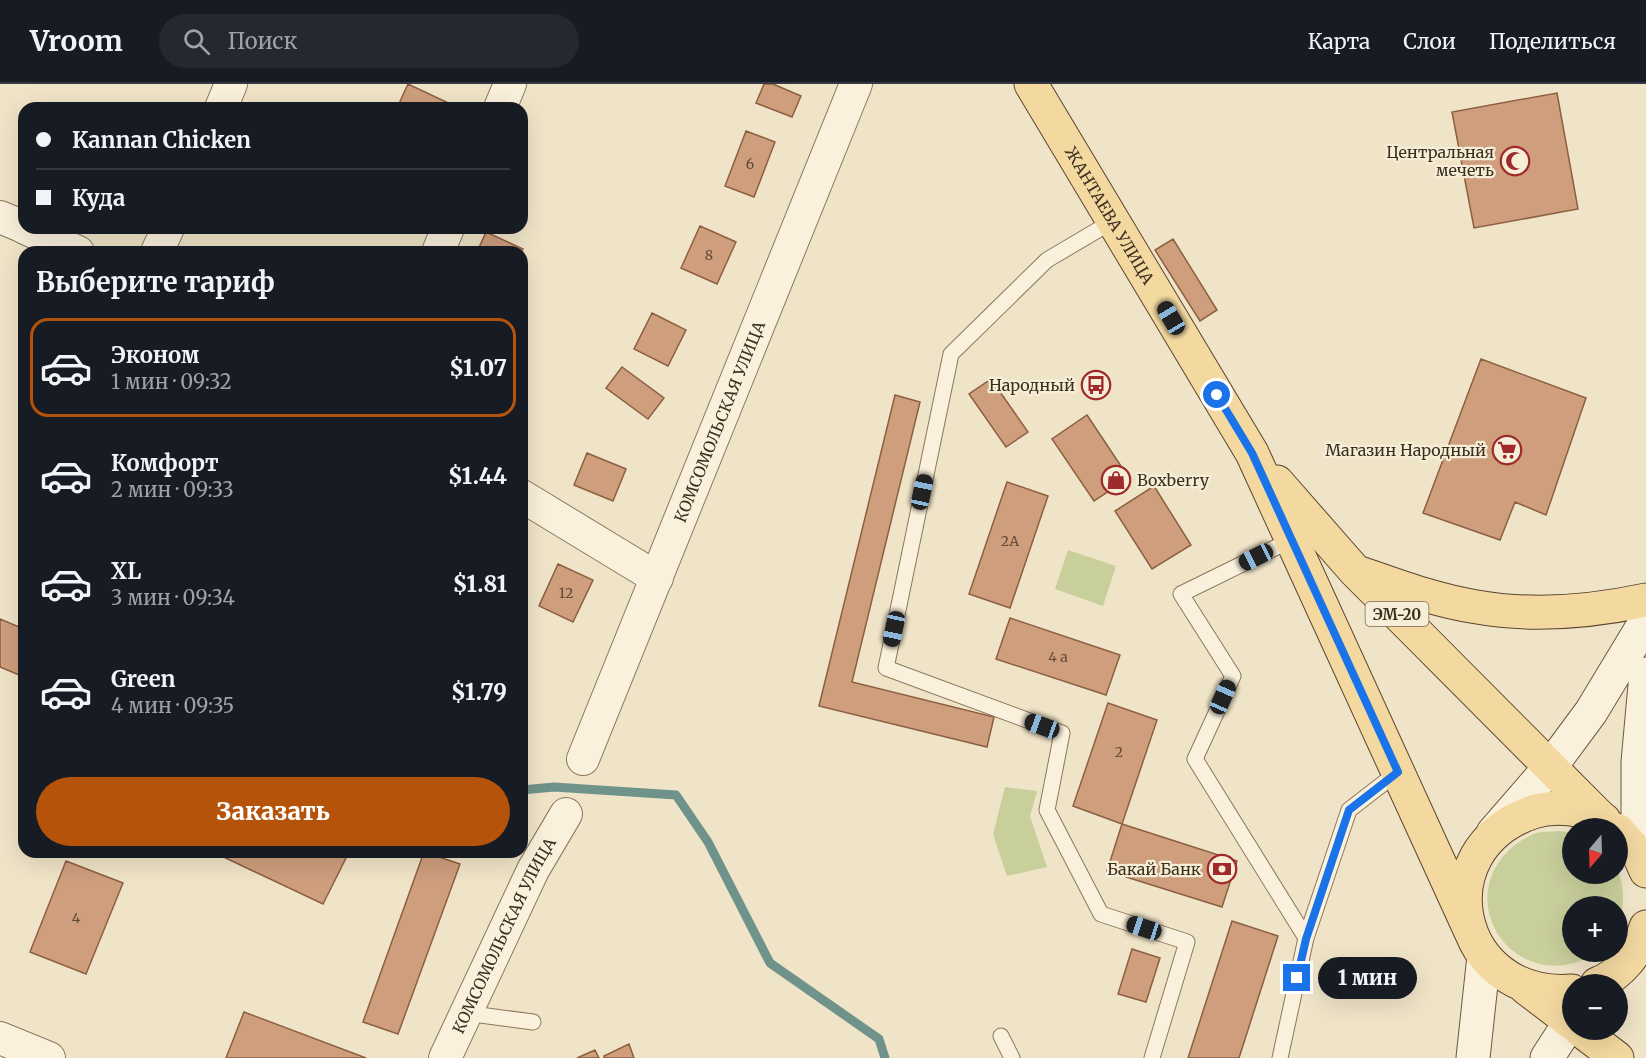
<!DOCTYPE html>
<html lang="ru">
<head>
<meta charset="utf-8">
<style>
	:root { --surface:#171b24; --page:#242831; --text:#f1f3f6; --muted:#9ea1a6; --line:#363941; --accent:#b45309 }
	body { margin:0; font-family:Merriweather,serif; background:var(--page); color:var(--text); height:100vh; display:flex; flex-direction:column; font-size:22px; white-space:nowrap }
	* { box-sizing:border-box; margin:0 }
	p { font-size:20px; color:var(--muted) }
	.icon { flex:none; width:33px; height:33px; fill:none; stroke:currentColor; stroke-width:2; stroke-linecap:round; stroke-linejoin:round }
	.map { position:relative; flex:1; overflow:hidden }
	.sheet { position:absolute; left:18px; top:162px; width:510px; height:612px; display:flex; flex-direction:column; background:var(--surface); border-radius:18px; box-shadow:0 6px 24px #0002 }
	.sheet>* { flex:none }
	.top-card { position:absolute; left:18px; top:18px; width:510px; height:132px; border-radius:18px; box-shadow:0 6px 24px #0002; display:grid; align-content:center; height:132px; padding:0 18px; background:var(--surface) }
	.needle { width:39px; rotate:199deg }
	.controls { position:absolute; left:1562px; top:734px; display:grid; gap:12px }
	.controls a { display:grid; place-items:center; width:66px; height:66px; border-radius:50%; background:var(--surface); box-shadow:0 6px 24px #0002; font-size:30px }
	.end { position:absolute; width:27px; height:27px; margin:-14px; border:8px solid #1a73e8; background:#fff; box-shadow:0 0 0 3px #fff }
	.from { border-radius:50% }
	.bubble { position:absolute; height:42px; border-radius:21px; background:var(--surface); box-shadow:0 6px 24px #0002; font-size:20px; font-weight:800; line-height:42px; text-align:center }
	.car { position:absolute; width:18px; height:36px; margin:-18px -9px; border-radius:8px; box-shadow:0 0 4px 2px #0007; background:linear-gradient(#222 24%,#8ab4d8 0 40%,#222 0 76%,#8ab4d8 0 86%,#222 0) }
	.top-card b { display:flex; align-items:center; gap:21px; height:57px; font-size:22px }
	.top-card b+b { border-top:2px solid var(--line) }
	.top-card i { width:15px; height:15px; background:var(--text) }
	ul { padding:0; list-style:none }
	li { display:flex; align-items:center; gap:18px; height:99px; margin:0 12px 9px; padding:0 6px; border:3px solid transparent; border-radius:18px }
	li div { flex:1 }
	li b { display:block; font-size:22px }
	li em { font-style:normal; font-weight:800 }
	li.active { border-color:var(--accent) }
	li>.icon { width:54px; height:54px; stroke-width:1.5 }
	h2 { padding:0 18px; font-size:27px; line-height:72px }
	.cta { display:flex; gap:12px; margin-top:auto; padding:12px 18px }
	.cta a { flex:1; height:69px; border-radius:36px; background:var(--accent); color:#fff; font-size:24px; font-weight:800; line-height:69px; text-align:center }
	header { display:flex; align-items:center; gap:36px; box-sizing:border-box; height:84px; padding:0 30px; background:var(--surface); border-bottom:2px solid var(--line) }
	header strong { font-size:28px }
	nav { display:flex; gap:33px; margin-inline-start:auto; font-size:21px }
	.search { width:420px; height:54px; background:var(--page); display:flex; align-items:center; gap:15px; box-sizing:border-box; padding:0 21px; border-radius:33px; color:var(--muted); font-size:22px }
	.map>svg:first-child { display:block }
	.green { fill:#c9cf9b }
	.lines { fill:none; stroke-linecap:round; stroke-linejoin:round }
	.stream { stroke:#6f938a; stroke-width:9 }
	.building { fill:#cf9f7d; stroke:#8d5f41; stroke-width:1.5 }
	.service-casing { stroke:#8d765c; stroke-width:17 }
	.minor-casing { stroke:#8d765c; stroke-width:34 }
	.secondary-casing { stroke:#6f573f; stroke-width:35 }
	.primary-casing { stroke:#5b4430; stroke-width:35 }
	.service { stroke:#faf1dc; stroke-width:15 }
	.minor { stroke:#faf1dc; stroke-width:32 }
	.secondary { stroke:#faf1dc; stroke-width:33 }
	.primary { stroke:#f3d9a0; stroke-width:33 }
	.route { stroke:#1a73e8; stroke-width:8 }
	.labels { text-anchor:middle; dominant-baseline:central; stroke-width:4.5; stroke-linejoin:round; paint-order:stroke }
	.number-label { font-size:14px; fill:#624a37 }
	.shield { fill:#f7eed8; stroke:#756857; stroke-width:1.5 }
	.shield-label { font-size:15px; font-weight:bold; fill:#3d2e20 }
	.poi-label { font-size:16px; fill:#3d2e20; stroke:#f7eed8; text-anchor:end }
	.street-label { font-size:16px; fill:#3d2e20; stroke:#f7eed8 }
</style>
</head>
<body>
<header>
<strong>Vroom</strong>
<div class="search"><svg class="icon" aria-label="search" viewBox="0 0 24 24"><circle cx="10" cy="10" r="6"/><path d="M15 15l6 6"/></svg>Поиск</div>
<nav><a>Карта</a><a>Слои</a><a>Поделиться</a></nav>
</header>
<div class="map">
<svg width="1646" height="974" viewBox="0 0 1646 974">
	<rect width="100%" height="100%" fill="#f0e4c8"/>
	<path class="green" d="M1068 466 1116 482 1103 522 1055 505Z
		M1005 703 1037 707 1030 732 1047 783 1007 792 993 750Z
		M1559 747 1572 749V789H1617V785C1626 807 1624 824 1617 846V822H1572V867H1599C1525 918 1449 825 1509 766 1516 759 1526 753 1536 749 1543 747 1552 748 1559 747Z"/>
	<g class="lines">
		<path class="stream" d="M522 706 554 703 676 711 708 758 770 879 879 955 885 974"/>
	</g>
	<path class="building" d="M408 0 459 24H397Z
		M764 0H773L801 12 792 33 756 19Z
		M1557 9 1578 125 1474 144 1452 28Z
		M746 47 775 58 754 113 725 102Z
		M700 142 736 158 717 200 681 184Z
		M486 148 523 165 521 168H477Z
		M1173 155 1217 226 1200 237 1155 166Z
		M652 229 686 246 668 282 634 265Z
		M1481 275 1586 314 1546 431 1515 418 1500 456 1423 429Z
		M622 283 664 314 648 335 606 304Z
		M991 295 1028 348 1006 363 969 310Z
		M895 311 920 318 852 598 994 633 987 663 819 622Z
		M1087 331 1129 394 1094 417 1052 355Z
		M587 369 626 385 613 417 574 401Z
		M1007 398 1048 412 1010 524 969 510Z
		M1154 402 1191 461 1152 485 1115 427Z
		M558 480 593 496 573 538 539 522Z
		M1010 534 1120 571 1106 611 996 575Z
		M0 535 24 545V593L0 583Z
		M1108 619 1157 636 1122 740 1073 722Z
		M1122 740 1237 777 1222 823 1107 787Z
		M213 768H349L323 820Z
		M424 768 460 780 398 950 363 938Z
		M66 777 123 799 86 890 30 868Z
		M1232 837 1278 852 1239 974H1188Z
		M1132 865 1160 874 1146 918 1118 910Z
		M244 928 366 974H226Z
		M629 960 634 974H604V972Z
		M595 966 599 974H577Z"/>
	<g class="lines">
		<g class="service-casing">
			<path id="service" d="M1113 137 1047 176 951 270 886 584 1062 649 1047 726 1101 830 1187 858 1152 974
				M1306 854 1349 726 1398 688
				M465 929 533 938
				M1001 952 1012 974
				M1280 974 1306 854 1195 675 1233 592 1181 510 1291 456"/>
		</g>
		<g class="minor-casing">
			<g id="minor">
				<path d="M221 24 231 0"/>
				<path d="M500 24 510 0"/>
				<path d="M0 133 24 143"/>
				<path d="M25 144 78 168"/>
				<path d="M157 168 168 144"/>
				<path d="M438 168 448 144"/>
				<path d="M522 412 657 494"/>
				<path id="s1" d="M583 675 856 0"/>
				<path d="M0 954 49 974"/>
				<path id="s2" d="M445 974 533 786 566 730"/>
			</g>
		</g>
		<g class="secondary-casing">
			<path id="secondary" d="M1493 749 1551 682 1591 628 1646 537
				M1638 769V678L1646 590
				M1473 974 1484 872
				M1547 974 1572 935"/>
		</g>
		<g class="primary-casing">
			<g id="primary">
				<path id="s3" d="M1031 0 1252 369 1470 846"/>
				<path d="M1277 398 1355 487 1601 734"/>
				<path d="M1363 490C1400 503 1438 517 1477 523 1534 533 1590 528 1646 516"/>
				<path d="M1617 746 1638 769 1646 787"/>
				<path d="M1597 900C1621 891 1639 867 1646 843"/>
				<path d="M1526 904 1572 939"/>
				<path d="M1572 907C1455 916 1423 765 1533 728 1555 721 1584 724 1604 736"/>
				<path d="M1579 945 1617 974"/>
			</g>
		</g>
		<use href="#service" class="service"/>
		<use href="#minor" class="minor"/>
		<use href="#secondary" class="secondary"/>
		<use href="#primary" class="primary"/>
	</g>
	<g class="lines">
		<path class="route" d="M1217 311 1252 369 1398 688 1349 726 1306 855 1297 894"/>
	</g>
	<defs>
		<g id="mosque-ring" transform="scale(1.5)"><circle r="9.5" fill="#f7eed8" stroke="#9e2a2b" stroke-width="1.5"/><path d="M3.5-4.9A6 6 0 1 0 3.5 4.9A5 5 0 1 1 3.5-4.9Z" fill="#9e2a2b"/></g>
		<g id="bus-ring" transform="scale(1.5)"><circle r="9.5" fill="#f7eed8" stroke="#9e2a2b" stroke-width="1.5"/><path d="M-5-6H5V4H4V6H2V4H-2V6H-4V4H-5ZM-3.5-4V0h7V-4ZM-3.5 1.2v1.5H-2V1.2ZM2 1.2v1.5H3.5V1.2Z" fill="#9e2a2b"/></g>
		<g id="supermarket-ring" transform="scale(1.5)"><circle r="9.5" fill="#f7eed8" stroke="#9e2a2b" stroke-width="1.5"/><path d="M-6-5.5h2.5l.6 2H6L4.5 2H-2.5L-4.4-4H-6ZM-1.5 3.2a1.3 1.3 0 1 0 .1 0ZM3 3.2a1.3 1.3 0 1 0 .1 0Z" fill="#9e2a2b"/></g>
		<g id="shop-ring" transform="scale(1.5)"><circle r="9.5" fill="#f7eed8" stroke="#9e2a2b" stroke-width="1.5"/><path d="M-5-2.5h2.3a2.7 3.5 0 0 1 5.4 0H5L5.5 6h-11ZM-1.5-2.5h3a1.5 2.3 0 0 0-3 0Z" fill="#9e2a2b"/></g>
		<g id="bank-ring" transform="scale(1.5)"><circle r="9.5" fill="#f7eed8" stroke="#9e2a2b" stroke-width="1.5"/><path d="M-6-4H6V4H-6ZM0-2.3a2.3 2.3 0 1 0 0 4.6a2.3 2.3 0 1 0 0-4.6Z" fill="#9e2a2b"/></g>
	</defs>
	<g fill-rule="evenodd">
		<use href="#mosque-ring" x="1515" y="77"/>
		<use href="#bus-ring" x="1096" y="301"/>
		<use href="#supermarket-ring" x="1507" y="366"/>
		<use href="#shop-ring" x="1116" y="396"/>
		<use href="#bank-ring" x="1222" y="785"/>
	</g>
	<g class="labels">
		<g class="number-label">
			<text x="750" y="80">6</text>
			<text x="709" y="171">8</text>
			<text x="1010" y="457">2А</text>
			<text x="566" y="509">12</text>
			<text x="1058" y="573">4 а</text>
			<text x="1119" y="668">2</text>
			<text x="76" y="834">4</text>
		</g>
		<rect class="shield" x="1365.5" y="518" width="63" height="24" rx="4.5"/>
		<g class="shield-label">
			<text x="1397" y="530">ЭМ-20</text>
		</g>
		<g class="poi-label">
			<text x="1494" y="68">Центральная<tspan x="1494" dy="18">мечеть</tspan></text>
			<text x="1075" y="301">Народный</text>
			<text x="1486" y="366">Магазин Народный</text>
			<text x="1137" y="396" text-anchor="start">Boxberry</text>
			<text x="1201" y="785">Бакай Банк</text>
		</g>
		<g class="street-label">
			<text stroke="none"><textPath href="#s3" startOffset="153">ЖАНТАЕВА УЛИЦА</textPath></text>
			<text stroke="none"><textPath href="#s1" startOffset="364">КОМСОМОЛЬСКАЯ УЛИЦА</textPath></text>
			<text stroke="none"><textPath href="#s2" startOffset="136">КОМСОМОЛЬСКАЯ УЛИЦА</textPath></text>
		</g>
	</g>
</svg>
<div class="controls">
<a><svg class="needle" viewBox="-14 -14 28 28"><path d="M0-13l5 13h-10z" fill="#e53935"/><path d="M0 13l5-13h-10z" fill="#9ea1a6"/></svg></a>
<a>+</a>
<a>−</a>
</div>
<i class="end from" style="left:1217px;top:311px"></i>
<i class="end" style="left:1297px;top:894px"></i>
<div class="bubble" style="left:1318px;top:873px;width:99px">1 мин</div>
<i class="car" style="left:1171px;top:234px;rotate:329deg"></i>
<i class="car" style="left:922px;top:408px;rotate:12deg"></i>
<i class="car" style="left:1256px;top:473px;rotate:243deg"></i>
<i class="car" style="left:894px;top:545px;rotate:192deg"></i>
<i class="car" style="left:1223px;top:613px;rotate:24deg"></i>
<i class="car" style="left:1042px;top:642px;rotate:290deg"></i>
<i class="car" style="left:1144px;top:844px;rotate:288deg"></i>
<div class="top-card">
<b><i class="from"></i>Kannan Chicken</b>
<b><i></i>Куда</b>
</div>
<section class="sheet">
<h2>Выберите тариф</h2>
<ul>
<li class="active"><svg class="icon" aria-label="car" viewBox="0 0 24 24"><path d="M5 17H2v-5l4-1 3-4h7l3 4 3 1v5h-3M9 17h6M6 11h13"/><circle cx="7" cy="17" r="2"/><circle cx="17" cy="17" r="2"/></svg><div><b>Эконом</b><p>1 мин · 09:32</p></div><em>$1.07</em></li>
<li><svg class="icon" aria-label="car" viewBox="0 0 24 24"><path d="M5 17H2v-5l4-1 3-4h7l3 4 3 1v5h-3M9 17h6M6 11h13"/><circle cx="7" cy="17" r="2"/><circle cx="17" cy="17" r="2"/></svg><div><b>Комфорт</b><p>2 мин · 09:33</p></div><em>$1.44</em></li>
<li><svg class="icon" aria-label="car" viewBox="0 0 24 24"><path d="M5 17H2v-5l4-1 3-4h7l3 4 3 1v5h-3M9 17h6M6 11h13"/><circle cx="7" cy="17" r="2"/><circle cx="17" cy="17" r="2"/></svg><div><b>XL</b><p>3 мин · 09:34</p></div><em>$1.81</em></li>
<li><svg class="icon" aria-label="car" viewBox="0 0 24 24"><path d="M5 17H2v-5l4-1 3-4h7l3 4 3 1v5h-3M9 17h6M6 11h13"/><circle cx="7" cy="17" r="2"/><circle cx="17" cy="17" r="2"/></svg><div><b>Green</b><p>4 мин · 09:35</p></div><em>$1.79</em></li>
</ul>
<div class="cta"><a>Заказать</a></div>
</section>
</div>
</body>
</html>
